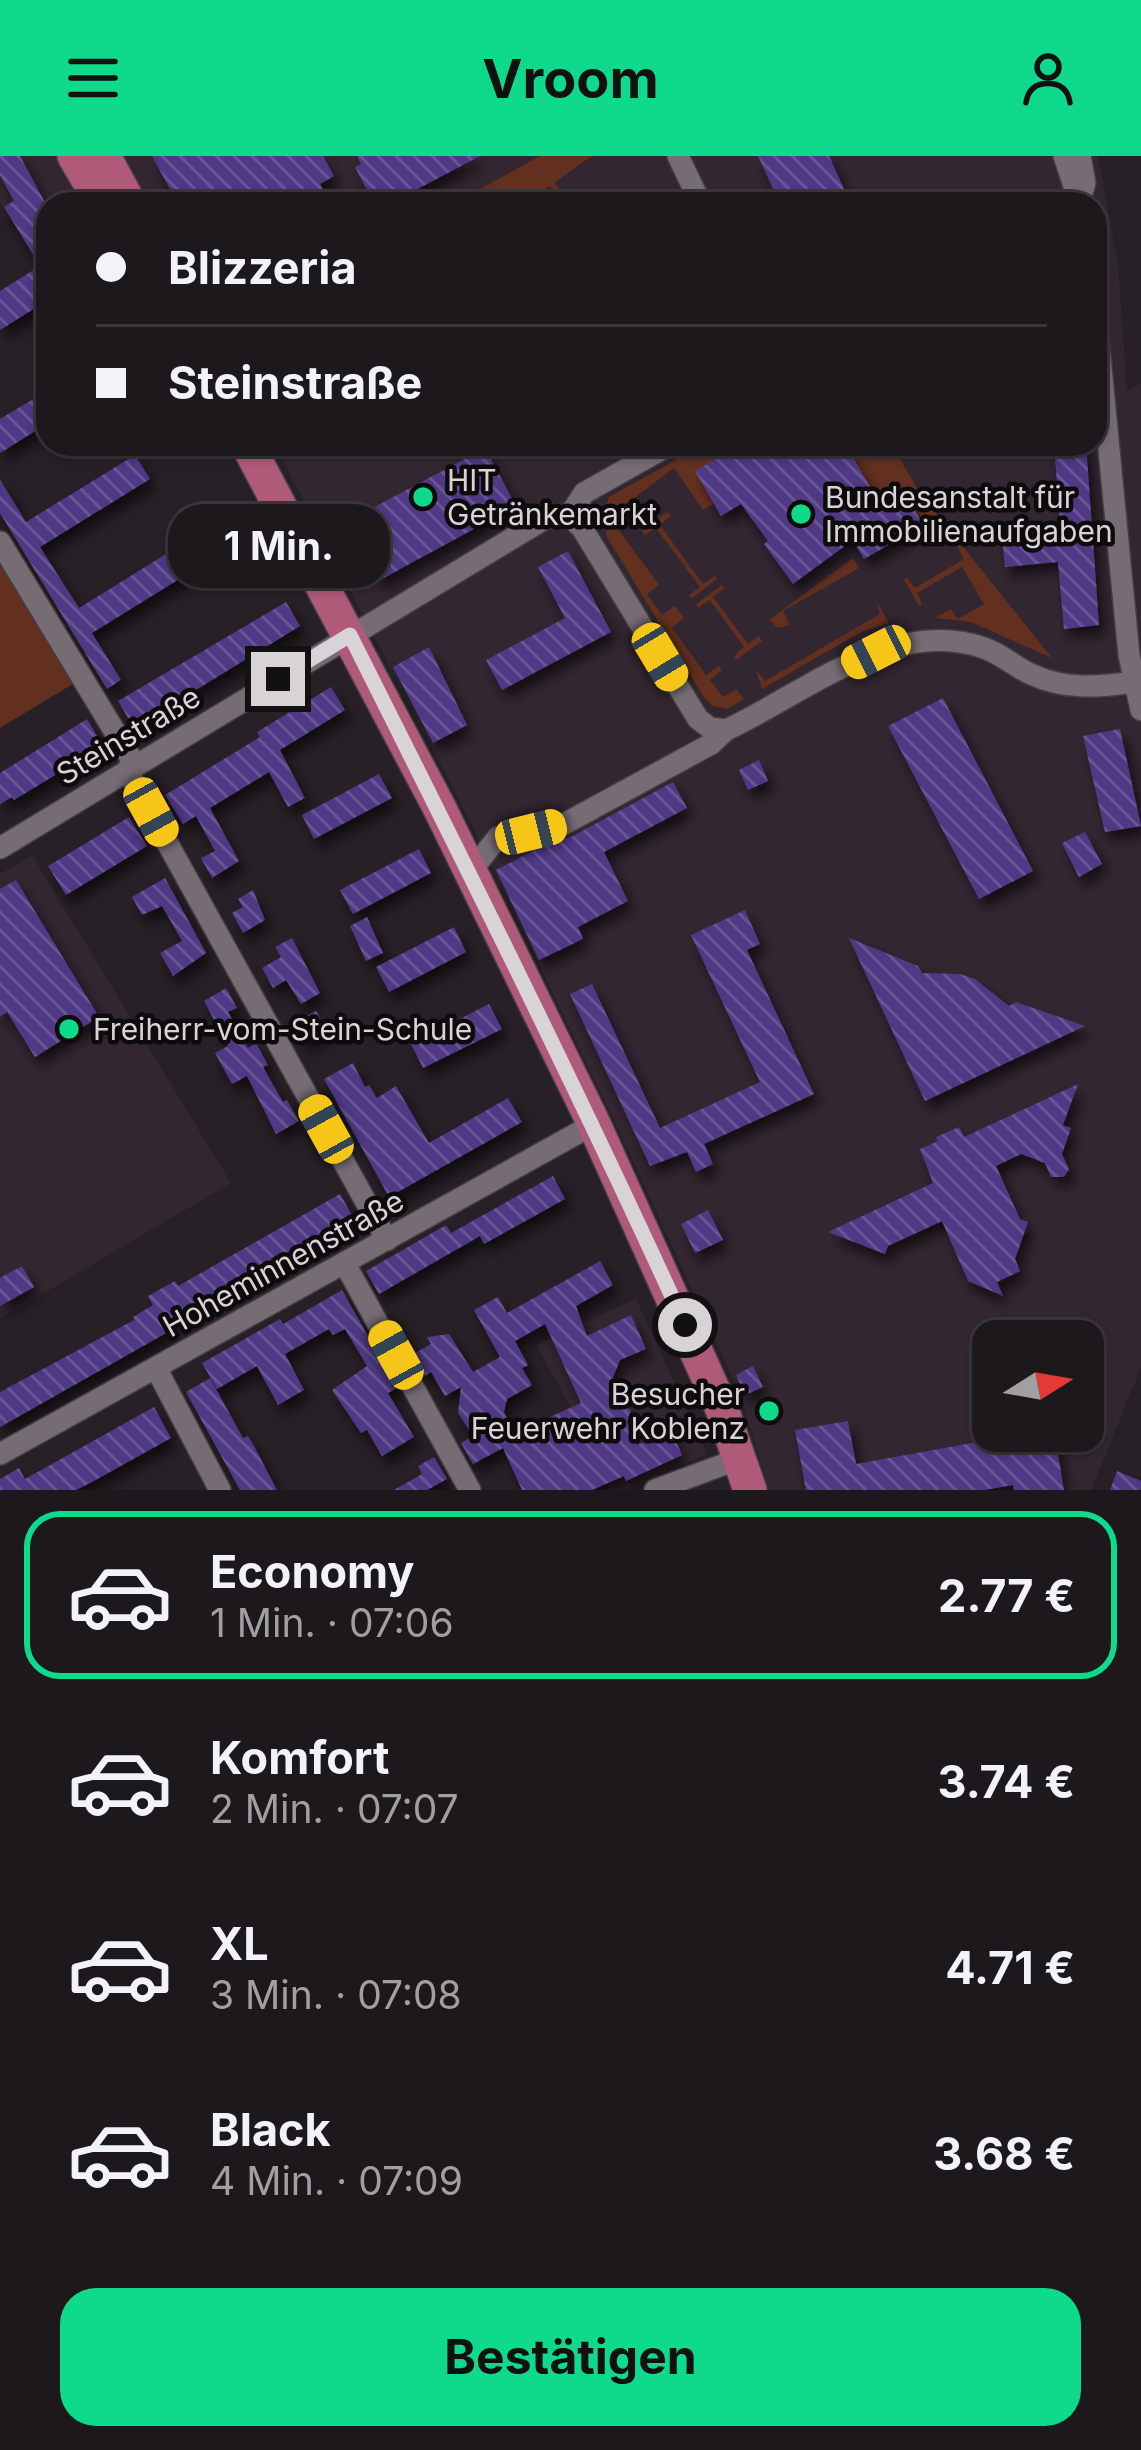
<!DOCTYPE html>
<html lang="de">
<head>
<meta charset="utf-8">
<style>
	:root { --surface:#1d181c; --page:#2a2529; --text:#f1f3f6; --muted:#a0a0a3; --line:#3b373b; --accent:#0fd98a }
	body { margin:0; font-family:Inter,sans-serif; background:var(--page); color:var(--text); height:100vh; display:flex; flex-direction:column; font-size:45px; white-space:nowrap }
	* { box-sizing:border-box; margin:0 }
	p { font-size:39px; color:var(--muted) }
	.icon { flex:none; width:66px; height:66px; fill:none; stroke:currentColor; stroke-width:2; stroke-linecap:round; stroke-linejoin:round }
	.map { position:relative; height:1334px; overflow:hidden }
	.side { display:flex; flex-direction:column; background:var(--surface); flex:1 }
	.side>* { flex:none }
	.banner { position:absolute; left:36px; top:36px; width:1071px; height:264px; border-radius:36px; box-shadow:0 3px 9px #0004,0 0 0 3px var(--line); display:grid; align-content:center; height:264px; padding:0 60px; background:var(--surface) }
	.needle { width:78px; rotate:79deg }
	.buttons { position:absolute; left:972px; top:1164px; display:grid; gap:24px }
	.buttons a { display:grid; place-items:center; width:132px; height:132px; border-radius:24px; background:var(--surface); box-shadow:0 3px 9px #0004,0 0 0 3px var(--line); font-size:60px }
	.end { position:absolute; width:54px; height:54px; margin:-27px; border:15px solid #d8d3d7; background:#111; box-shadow:0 0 0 6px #111 }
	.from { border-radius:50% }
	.bubble { position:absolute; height:84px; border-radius:36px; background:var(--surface); box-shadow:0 3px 9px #0004,0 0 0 3px var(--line); font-size:39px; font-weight:700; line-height:84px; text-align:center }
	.car { position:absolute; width:36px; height:72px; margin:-36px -18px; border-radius:15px; box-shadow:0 0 9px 3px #0007; background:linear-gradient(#f5c518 24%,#345 0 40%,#f5c518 0 76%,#345 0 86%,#f5c518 0) }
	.banner b { display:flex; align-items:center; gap:42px; height:114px; font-size:45px }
	.banner b+b { border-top:3px solid var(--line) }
	.banner i { width:30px; height:30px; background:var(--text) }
	ul { padding:21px 0 0; list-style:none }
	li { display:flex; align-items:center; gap:36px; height:168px; margin:0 24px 18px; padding:0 36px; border:6px solid transparent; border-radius:36px }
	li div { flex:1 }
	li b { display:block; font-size:45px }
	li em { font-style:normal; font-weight:700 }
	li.selected { border-color:var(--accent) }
	li>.icon { width:108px; height:108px; stroke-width:1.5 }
	.button { display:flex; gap:24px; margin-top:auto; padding:24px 60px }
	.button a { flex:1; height:138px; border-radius:36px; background:var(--accent); color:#111; font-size:48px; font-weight:700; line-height:138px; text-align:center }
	header { display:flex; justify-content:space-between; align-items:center; height:156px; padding:0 60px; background:var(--accent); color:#111; font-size:54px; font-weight:700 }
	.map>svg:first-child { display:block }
	.built { fill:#322631; fill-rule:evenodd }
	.grass { fill:#633020 }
	.building { fill:url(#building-back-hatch); fill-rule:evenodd; filter:url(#shadow) }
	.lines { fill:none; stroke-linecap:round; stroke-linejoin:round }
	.minor-casing { stroke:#443e43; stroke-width:24 }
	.primary-casing { stroke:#443e43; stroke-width:36 }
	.minor { stroke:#756c74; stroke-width:21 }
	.primary { stroke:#af5a78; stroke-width:33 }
	.route { stroke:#d8d3d7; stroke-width:15 }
	.poi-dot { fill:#0fd98a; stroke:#0e0b0d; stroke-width:4.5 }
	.labels { text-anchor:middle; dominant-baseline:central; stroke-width:9; stroke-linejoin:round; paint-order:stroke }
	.poi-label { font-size:30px; fill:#d8d3d7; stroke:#0e0b0d; text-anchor:start }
	.street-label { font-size:30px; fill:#d8d3d7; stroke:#0e0b0d }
</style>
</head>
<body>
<header><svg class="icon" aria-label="menu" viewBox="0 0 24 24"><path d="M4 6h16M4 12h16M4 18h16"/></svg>Vroom<svg class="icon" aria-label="person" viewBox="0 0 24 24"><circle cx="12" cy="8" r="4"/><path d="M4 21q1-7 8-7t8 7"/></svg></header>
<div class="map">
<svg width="1141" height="1334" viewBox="0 0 1141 1334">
	<defs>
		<pattern id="building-back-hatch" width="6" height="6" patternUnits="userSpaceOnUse" patternTransform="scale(3)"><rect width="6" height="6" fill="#503884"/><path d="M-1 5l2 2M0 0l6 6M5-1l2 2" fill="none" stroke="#685495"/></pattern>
		<filter id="shadow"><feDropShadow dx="5.5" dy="9" stdDeviation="6" flood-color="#0009"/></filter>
	</defs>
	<rect width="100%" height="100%" fill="#272026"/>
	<path class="built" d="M0 0H55L86 48H48V123L0 45Z
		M123 0H1098L1118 107 1127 235 1141 227V1212L1091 1334H769L741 1241 623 983 471 667 274 288H1095V48H148ZM993 1185H1083V1275H993Z
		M32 699 231 1027 0 1163V718Z
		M636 1143 707 1298 626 1334H609L571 1251 536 1189Z"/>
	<path class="grass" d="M540 0H592L555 26 567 48H560L550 30 538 38 534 33 507 48H453Z
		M705 288H742L714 348 703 354 674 312 609 361 659 429 647 438 662 459 675 450 684 462 672 472 706 519 719 510 722 514 710 524 723 541 736 533 744 543 727 553 713 550 705 543 607 381 602 362 609 341Z
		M845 288H891L920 337 1052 502 971 466 935 462 951 453 958 463 984 448 962 411 917 437 922 448 919 450 904 424 907 422 915 432 964 403 947 372 930 381 903 335 871 353Z
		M667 356 671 360 660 369 703 428 715 420 717 423 691 443 689 439 700 431 656 372 645 379 641 375Z
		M0 402 76 526 0 572Z
		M853 402 859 412 783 455 790 469 778 472 769 464Z
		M722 429 724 433 713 441 748 488 759 480 762 485 736 504 734 500 744 491 710 444 698 452 696 448Z
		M876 445 889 467 861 476 762 533 756 514 765 525 880 458Z"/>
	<path class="building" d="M0 0H20L48 52V144L0 174V135L40 110 4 51 14 45 0 19Z
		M152 0H323L334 20 320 28 331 48H178Z
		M357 0H480L389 48H374L355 11 361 8Z
		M758 0H829L851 48H780Z
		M48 234V267L0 297V263Z
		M742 288H845L880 348 903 334 923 369 864 403 853 384 793 428 764 388 768 385 741 348 721 360 695 315Z
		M1054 288H1086L1099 469 1064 473 1058 406 1005 411 1001 374 1060 369Z
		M485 292 516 350 380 424 348 365Z
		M135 299 150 323 40 391 79 452 187 385 202 409 92 477 121 524 107 533 0 357V324L26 366Z
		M568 395 611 476 502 534 486 504 565 462 538 411Z
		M286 446 300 470 134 572 118 545Z
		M429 491 467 569 433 587 393 511Z
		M331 531 345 554 280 594 305 642 288 651 269 616 210 652 239 705 212 722 201 702 215 695 196 660 183 668 165 639 260 581 257 576Z
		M943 542 1033 715 979 743 888 570Z
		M87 563 103 590 14 644 12 641 0 648V617Z
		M1120 573 1141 670 1105 676 1083 580Z
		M759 604 768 625 748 634 739 614Z
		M379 618 392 642 314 683 302 659Z
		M673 626 687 652 604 696 628 745 578 771 583 783 539 804 496 714 550 686 571 681Z
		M129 661 147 690 66 739 48 710Z
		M1085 676 1102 708 1079 721 1062 687Z
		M419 693 431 717 353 758 340 734Z
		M165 722 206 797 173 820 160 797 182 785 162 750 142 759 132 741Z
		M16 724 99 861 35 901 7 856 0 861V733Z
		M253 734 265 764 243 777 232 757 243 751 238 743Z
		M745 754 760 788 747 794 814 938 704 988 713 1008 696 1016 687 996 650 1010 570 838 592 828 660 972 760 926 691 779Z
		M367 761 383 797 366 805 350 770Z
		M454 771 466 796 389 836 376 811Z
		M292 782 320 837 301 848 286 824 273 832 262 812 281 801 275 791Z
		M849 782 918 810 922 817 960 818 975 823 1009 850 1016 846 1085 870 925 945Z
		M226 832 237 852 228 856 248 892 256 887 268 909 263 911 283 946 287 944 299 965 276 978 247 920 232 928 215 897 228 890 204 845Z
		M489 848 502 873 423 912 411 888Z
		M316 855 328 875 304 888 293 867Z
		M353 907 365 931 369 929 377 942 396 930 429 987 508 942 522 966 389 1041 324 923Z
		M1078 928 1063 969 1071 972 1062 998 1069 1013 1064 1021H1051L1045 1007 1021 998 996 1010 1020 1063 1028 1066 1015 1103 1020 1115 997 1126 1003 1140 968 1125 942 1065 888 1090 885 1098 828 1076 933 1027 920 993 938 985 936 981 959 971 964 981Z
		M553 1020 565 1043 484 1088 480 1080 379 1138 366 1115 446 1069 451 1077Z
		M340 1038 353 1061 164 1168 168 1176 0 1271V1236L134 1164 133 1161 153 1149 148 1140 175 1125 178 1130Z
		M708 1054 723 1084 695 1097 681 1068Z
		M600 1105 613 1129 576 1150 587 1180 631 1159 646 1193 620 1204 609 1231 623 1236 619 1248 631 1254 627 1266 637 1289 671 1274 682 1299 626 1325 624 1320 592 1334H522L503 1292 473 1308 461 1287 473 1280 458 1257 461 1231 445 1240 431 1216 425 1220 413 1198 431 1188 427 1181 449 1178 473 1216 500 1201 474 1154 498 1141 507 1157ZM545 1168 581 1247 514 1277 504 1256 507 1243 532 1229 522 1212 528 1209 515 1185Z
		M22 1110 34 1131 0 1150V1122Z
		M342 1134 397 1232 388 1237 414 1281 382 1300 367 1274 361 1277 332 1234 367 1210 345 1173 333 1179 329 1173 285 1198 304 1234 278 1249 257 1210 217 1233 202 1207 280 1163 283 1168Z
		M753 1210 763 1231 745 1239 736 1219Z
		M210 1222 243 1282 248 1280 254 1290 277 1334H240L186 1236Z
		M154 1251 171 1282 92 1326 76 1334H0V1323L19 1312 25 1323Z
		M848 1265 856 1308 1005 1281 1004 1275H1054L1064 1334H1014L1013 1329 984 1334H806L795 1274Z
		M434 1301 447 1323 427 1334H394L422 1318 418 1310Z
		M1117 1315 1141 1325V1334H1110Z"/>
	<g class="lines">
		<g class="minor-casing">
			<path id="minor" d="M678 0 701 48
				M1064 0 1080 48
				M1080 43 1085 27 1080 0
				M1095 150 1129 499 1141 554
				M569 360 584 337 671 288
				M0 386 135 609
				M127 614 387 1084
				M0 692 551 359 569 360 582 372 698 563 710 572 726 574
				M471 715 498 681 564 668 711 588 726 574C804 538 893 460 984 492 1002 498 1016 512 1033 519 1066 534 1099 531 1134 526
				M345 1108 470 1334
				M156 1212 220 1334
				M0 1298 594 968
				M655 1334 741 1302"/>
		</g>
		<g class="primary-casing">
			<path id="primary" d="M74 0 102 48
				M104 0 130 48
				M247 288 439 651 594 968 722 1253 750 1334"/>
		</g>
		<use href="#minor" class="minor"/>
		<use href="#primary" class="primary"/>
	</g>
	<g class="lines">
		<path class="route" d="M278 523 350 479C465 708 579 936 685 1169"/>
	</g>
	<g class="poi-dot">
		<circle cx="423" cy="341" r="12"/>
		<circle cx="801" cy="358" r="12"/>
		<circle cx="69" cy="873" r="12"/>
		<circle cx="769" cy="1255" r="12"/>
	</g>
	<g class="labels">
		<g class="poi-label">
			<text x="447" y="324">HIT<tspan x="447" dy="34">Getränkemarkt</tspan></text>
			<text x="825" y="341">Bundesanstalt für<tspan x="825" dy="34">Immobilienaufgaben</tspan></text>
			<text x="93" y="873">Freiherr-vom-Stein-Schule</text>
			<text x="745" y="1238" text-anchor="end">Besucher<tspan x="745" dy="34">Feuerwehr Koblenz</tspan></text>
		</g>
		<g class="street-label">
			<text transform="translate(128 579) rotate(-31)">Steinstraße</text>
			<text transform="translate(283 1107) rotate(-29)">Hoheminnenstraße</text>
		</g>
	</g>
</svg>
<div class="buttons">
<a><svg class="needle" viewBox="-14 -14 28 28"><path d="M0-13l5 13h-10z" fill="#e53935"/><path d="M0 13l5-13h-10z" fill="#a0a0a3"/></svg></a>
</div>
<i class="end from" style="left:685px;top:1169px"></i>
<i class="end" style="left:278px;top:523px"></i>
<div class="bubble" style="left:168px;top:348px;width:222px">1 Min.</div>
<i class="car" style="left:876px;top:496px;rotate:243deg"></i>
<i class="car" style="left:660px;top:501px;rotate:149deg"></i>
<i class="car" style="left:151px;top:656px;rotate:151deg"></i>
<i class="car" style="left:531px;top:676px;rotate:76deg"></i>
<i class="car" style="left:326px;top:973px;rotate:331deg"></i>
<i class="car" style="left:396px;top:1199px;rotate:331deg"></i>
<div class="banner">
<b><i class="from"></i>Blizzeria</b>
<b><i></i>Steinstraße</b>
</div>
</div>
<section class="side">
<ul>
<li class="selected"><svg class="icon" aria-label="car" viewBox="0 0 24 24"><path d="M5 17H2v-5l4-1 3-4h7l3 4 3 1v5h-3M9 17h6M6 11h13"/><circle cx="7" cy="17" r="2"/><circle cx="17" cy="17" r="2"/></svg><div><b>Economy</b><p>1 Min. · 07:06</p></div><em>2.77 €</em></li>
<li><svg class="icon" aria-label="car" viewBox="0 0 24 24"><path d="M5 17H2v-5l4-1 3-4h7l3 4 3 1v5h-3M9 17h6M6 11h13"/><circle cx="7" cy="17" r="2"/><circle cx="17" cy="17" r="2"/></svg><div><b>Komfort</b><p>2 Min. · 07:07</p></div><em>3.74 €</em></li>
<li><svg class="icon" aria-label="car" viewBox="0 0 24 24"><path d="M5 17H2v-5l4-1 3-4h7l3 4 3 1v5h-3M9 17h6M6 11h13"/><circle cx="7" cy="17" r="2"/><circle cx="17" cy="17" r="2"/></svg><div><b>XL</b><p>3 Min. · 07:08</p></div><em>4.71 €</em></li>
<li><svg class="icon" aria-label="car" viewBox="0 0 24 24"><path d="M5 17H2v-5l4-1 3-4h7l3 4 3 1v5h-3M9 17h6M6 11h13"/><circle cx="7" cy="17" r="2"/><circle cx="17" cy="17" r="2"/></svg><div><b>Black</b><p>4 Min. · 07:09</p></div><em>3.68 €</em></li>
</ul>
<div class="button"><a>Bestätigen</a></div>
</section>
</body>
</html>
